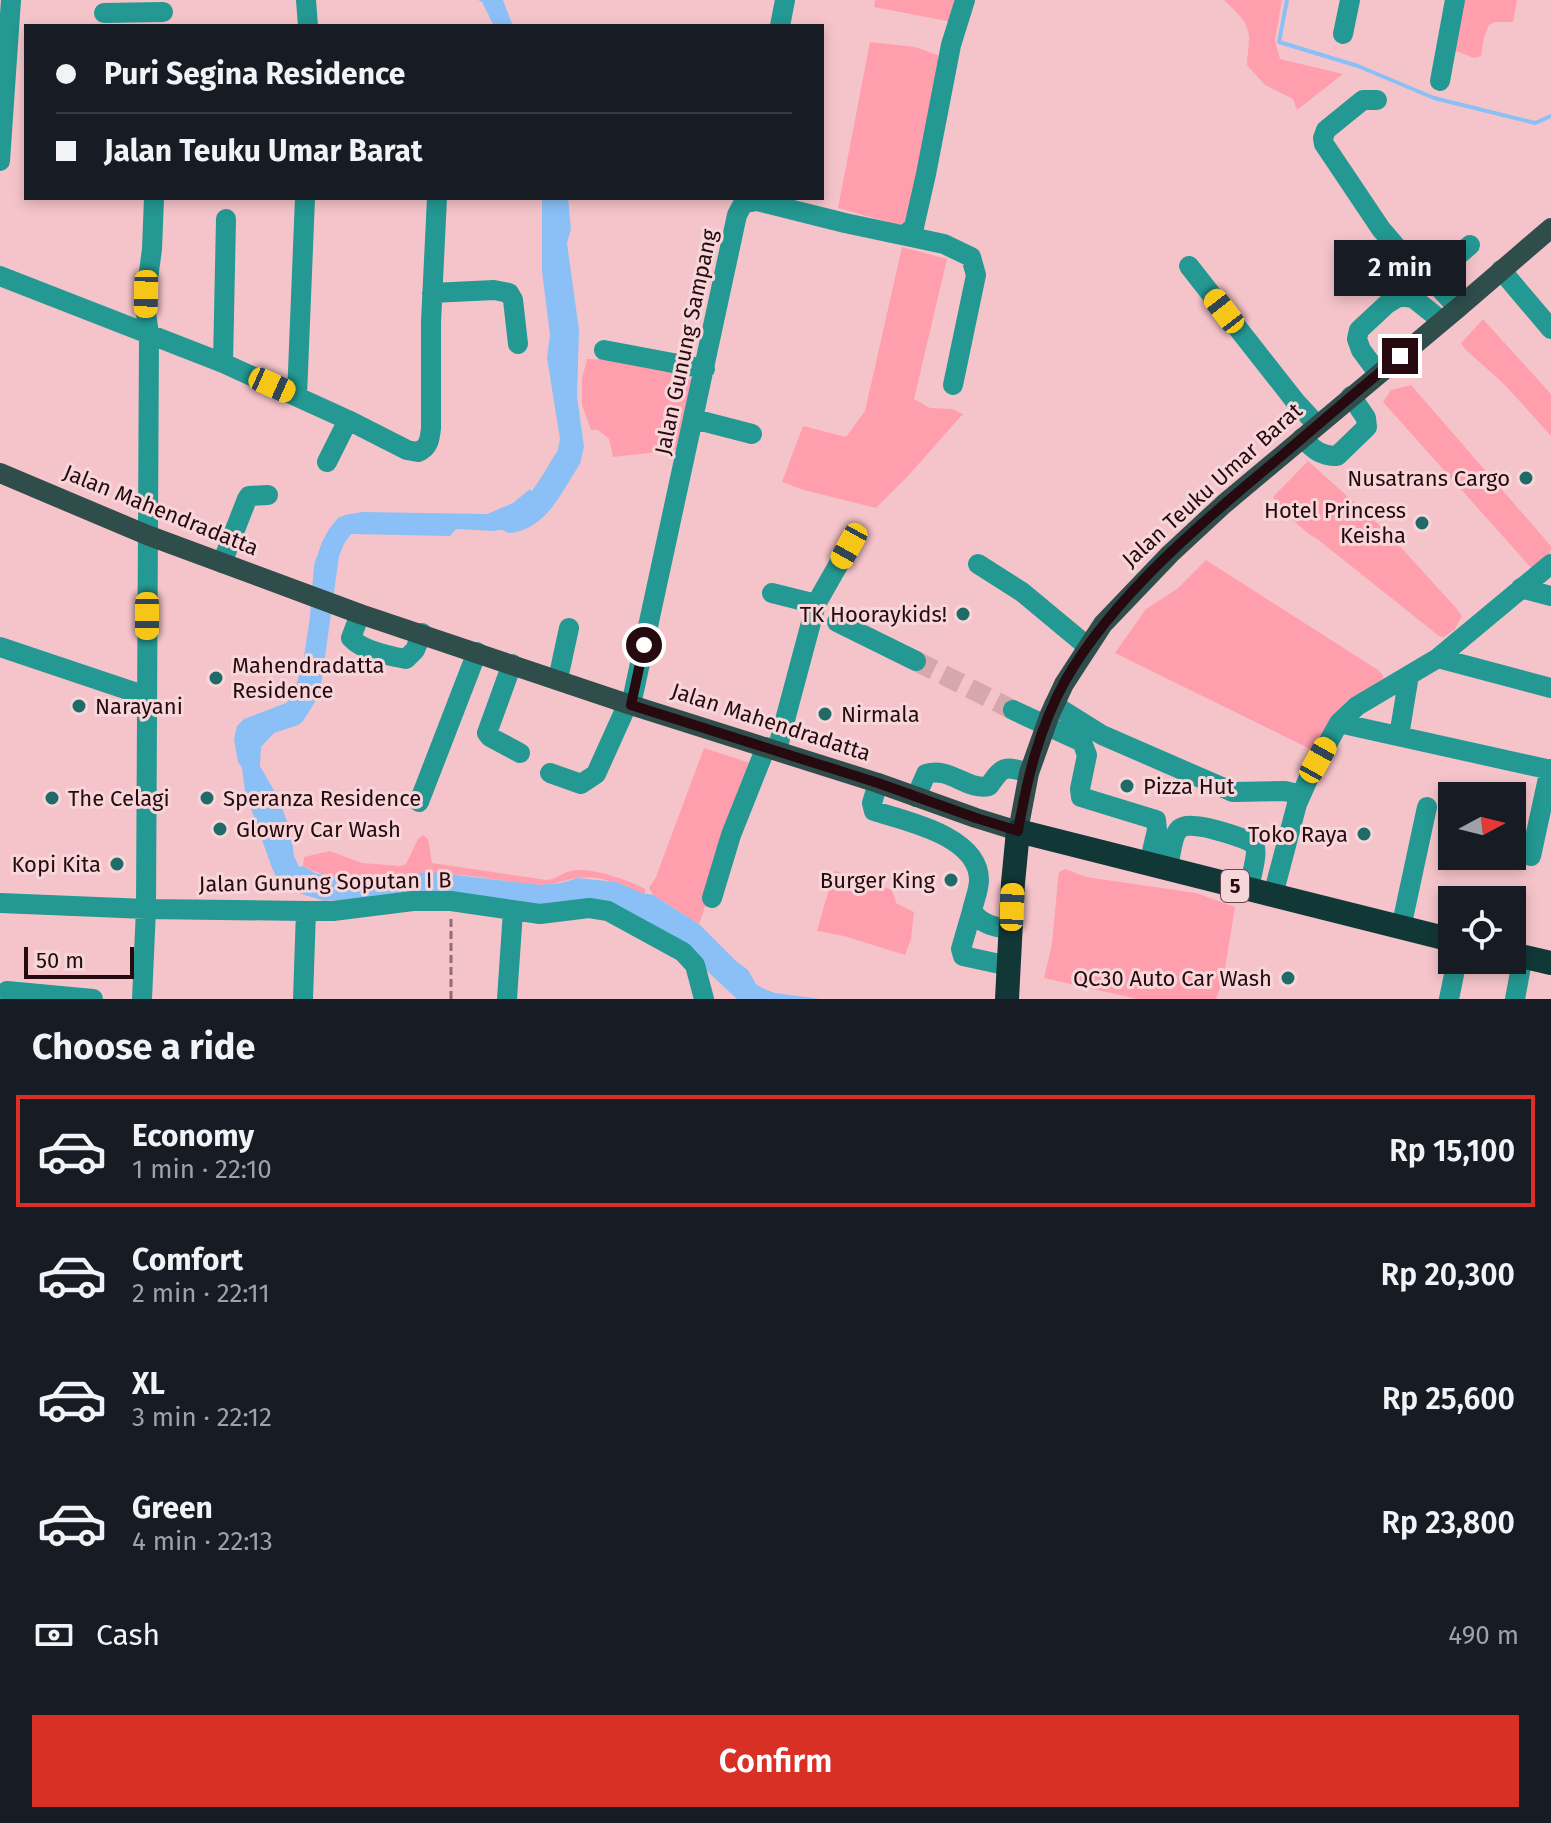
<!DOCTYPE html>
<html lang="en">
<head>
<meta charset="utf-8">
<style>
	:root { --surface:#171b24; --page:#242831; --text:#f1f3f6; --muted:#9ea1a6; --line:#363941; --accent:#d93025 }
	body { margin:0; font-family:"Fira Sans",sans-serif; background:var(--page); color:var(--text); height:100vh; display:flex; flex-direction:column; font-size:30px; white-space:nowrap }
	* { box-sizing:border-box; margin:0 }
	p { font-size:26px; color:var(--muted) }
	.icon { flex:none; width:44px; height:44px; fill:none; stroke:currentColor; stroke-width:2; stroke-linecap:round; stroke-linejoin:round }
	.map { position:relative; height:999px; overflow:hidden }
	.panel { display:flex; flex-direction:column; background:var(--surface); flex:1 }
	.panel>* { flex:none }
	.banner { position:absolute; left:24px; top:24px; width:800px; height:176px; border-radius:0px; box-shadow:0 4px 12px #0003; display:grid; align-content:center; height:176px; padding:0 32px; background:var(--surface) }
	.needle { width:52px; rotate:83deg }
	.tools { position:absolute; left:1438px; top:782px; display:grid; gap:16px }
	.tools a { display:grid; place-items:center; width:88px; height:88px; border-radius:0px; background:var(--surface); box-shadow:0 4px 12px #0003; font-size:40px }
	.scale { position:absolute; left:24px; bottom:20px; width:110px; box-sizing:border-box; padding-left:8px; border:4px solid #260a10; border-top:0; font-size:22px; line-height:28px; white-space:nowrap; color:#260a10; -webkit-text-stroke:6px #f7d6da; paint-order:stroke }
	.end { position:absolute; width:36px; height:36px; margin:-18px; border:10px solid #260a10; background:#fff; box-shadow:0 0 0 4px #fff }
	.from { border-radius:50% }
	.bubble { position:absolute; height:56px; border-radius:0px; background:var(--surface); box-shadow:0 4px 12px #0003; font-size:26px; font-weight:600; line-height:56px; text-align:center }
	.car { position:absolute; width:24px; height:48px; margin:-24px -12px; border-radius:10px; box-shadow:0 0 6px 2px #0007; background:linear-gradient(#f5c518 24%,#345 0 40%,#f5c518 0 76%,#345 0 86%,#f5c518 0) }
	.banner b { display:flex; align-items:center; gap:28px; height:76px; font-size:30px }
	.banner b+b { border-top:2px solid var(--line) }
	.banner i { width:20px; height:20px; background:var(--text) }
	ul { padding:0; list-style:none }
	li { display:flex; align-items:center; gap:24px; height:112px; margin:0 16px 12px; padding:0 16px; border:4px solid transparent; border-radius:0px }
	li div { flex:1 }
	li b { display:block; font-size:30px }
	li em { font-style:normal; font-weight:600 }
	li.selected { border-color:var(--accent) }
	li>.icon { width:72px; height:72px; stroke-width:1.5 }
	h2 { padding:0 32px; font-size:36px; line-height:96px }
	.pay { display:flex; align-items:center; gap:20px; height:88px; padding:0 32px; font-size:30px }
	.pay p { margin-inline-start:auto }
	.action { display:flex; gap:16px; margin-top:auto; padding:16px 32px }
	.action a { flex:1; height:92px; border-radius:0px; background:var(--accent); color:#fff; font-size:32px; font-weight:600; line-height:92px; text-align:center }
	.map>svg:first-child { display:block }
	.green { fill:#ff9fae }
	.water { fill:#8bc0f6 }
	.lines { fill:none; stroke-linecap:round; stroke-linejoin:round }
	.stream { stroke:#8bc0f6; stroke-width:4 }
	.river { stroke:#8bc0f6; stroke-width:26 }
	.minor-tunnel { stroke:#d6a8ae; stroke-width:20; stroke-dasharray:20 10; stroke-linecap:butt }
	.path { stroke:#946d73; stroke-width:3; stroke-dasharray:8 4; stroke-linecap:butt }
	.minor { stroke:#249892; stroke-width:20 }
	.major { stroke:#2e4d4b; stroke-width:20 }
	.highway { stroke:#113836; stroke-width:24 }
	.route { stroke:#260a10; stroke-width:10 }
	.poi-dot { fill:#206b67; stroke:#f7d6da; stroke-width:3 }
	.labels { text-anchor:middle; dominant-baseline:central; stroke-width:6; stroke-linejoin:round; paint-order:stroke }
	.shield { fill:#f7d6da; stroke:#65474d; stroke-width:2 }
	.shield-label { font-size:20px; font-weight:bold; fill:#260a10 }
	.street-label { font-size:22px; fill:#260a10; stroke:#f7d6da }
	.poi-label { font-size:22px; fill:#260a10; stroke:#f7d6da; text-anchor:end }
</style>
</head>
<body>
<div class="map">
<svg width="1551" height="999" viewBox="0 0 1551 999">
	<rect width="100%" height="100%" fill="#f5c4ca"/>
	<path class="green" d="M875 0H958L952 22 874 7Z
		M1224 0H1282L1275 40 1280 59 1343 74 1297 110 1293 99 1265 85 1247 65C1247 56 1249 47 1249 38 1249 21 1235 11 1224 0Z
		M1463 0H1517L1513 22H1495L1489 25 1484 37 1481 56 1474 58 1456 51 1457 27Z
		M870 42 915 47 946 58 909 223 902 226 838 208Z
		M902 247 947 259 914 399 930 408 952 409 963 414 908 476 876 508 804 490 782 482 803 426 846 437 865 411Z
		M1483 319 1551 394V436L1505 385 1465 349 1461 343Z
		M587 359C624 360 659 363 692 380L676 450 613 457 609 439 598 430H591L582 405V379Z
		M1411 385 1551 546 1550 554 1533 570 1383 402 1391 390Z
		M1308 461 1386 531 1457 609 1462 616 1455 629 1444 637 1439 636 1316 538C1304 533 1281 508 1273 497Z
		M1206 560 1378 670 1383 675V679L1345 703 1316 752 1115 653 1146 609 1177 589Z
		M704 748 753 764 699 924 653 895 649 888 656 877Z
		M423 835 428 839 432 863 547 880C556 879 562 873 571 871 589 866 629 880 645 889V893L642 894C621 884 600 875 577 878 564 880 554 885 541 885 514 884 488 877 461 875 411 872 348 891 303 866L304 857 330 851 362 863 400 866 406 864 418 839Z
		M1065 869 1086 877 1196 893 1235 907 1223 980 1216 999H1137L1044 978 1052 944 1058 879 1059 872Z
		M834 871 867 880 892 890 896 903 914 912 911 939 905 955 844 936 817 931Z"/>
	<path class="water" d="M478 0H503L513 26H494L482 2Z
		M542 198H568L571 229 567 243 579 330 577 396 584 447 580 464 553 504 538 482 554 466 560 439 547 358 550 335 542 271Z
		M530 489 545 513 527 525 513 528 493 531 456 529 450 536 351 534 344 544 339 556 321 686 315 702 303 721 298 725 274 733 261 747 260 766 279 799 291 833 294 856 299 867 303 866 315 873 341 878 432 872 540 885 561 883 578 878 616 882 642 893 653 895 699 924 736 961 748 970 756 984 762 988 775 993 820 999H737L708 972 682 941 564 905 384 897 324 901 292 891 280 885 272 868 245 792 242 768 238 762 236 751 234 739 237 726 244 719 286 703 293 695 303 663 310 617 314 565 322 542 329 529 338 518 345 515 362 512 487 514 513 503Z"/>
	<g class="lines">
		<path class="stream" d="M1287 0 1279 42 1358 66 1434 98 1535 123 1551 116"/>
		<path class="river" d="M511 520C538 515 552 484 565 463"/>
		<path class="minor-tunnel" d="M916 661 1013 710"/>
		<path class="path" d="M451 999V917"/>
		<path class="minor" d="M306 0 308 26
			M104 13 163 12
			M780 26 785 0
			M1343 34 1350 0
			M1440 81 1455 0
			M1377 100H1363L1326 130 1323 138 1324 144 1381 229 1399 250 1431 279 1458 308
			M0 161 11 0
			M745 203 757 201 845 223 944 244 971 257 976 275 953 385
			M905 235 914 227 926 174 951 45 965 0
			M1189 266 1295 401 1317 425
			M1501 270 1551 329
			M0 276 223 363 348 420 407 450 418 452C429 448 430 438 431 428V322L437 198
			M1431 279 1470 245
			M432 293 494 290 509 293 513 300 518 344
			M604 350 705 369
			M223 363 226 219
			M1378 373 1361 350 1357 339 1359 330 1387 304 1400 296 1413 298 1442 321
			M297 396 305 198
			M694 419 752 434
			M1302 438C1313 449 1320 456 1337 456L1367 427 1366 418 1351 396
			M327 462 348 420
			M222 563 247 499 249 496 268 495
			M978 564 1022 592 1087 646
			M1521 588 1551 596
			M772 593 816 604
			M360 614 351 638C363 651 389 656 406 659L415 650 422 633
			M837 622 916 661
			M0 647 146 696
			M1438 658 1551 688
			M512 664 487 733 490 737 520 753
			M558 679 569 628
			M631 705 737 215 746 198
			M1054 705 1102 735 1233 792 1285 791 1301 795
			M1013 710 1082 742 1087 755 1080 789 1081 797 1156 820 1157 830 1149 864
			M1339 723 1551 770
			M1399 736 1409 675
			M777 750 816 604 849 546
			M550 773 581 784 596 774 628 703
			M878 783 872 803 874 811C906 821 979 836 979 880 979 890 974 901 972 911 981 925 996 927 1011 930
			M916 797 926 774C949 766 967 791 989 786 1003 765 1005 766 1029 773
			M419 802 477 652
			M1531 856 1550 769
			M1168 869C1170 859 1172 839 1177 832 1180 826 1188 825 1194 826 1204 826 1249 838 1254 845 1259 852 1250 880 1249 889
			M1273 895 1297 804 1310 775 1339 723 1357 706 1438 658 1551 564
			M712 898 731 835 766 747
			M0 903 146 909 306 911H333L413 901H451L540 914 589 908 608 911 683 952 695 965 704 999
			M972 911 961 949 963 956 1009 966
			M1401 928 1427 807
			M7 991 93 999
			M142 999 146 909 149 334 146 313V294L152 249 154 198
			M303 999 306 911
			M507 999 513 911
			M1449 999 1457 960
			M1515 999 1523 956"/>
		<path class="major" d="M0 473 147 535 360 614 631 705 878 783 976 818 1018 831 1029 773 1050 714 1064 684 1103 624 1170 554 1224 504 1458 308 1551 228"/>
		<path class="highway" d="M1512 954 1551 963
			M1007 999 1013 883 1018 831 1452 940"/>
	</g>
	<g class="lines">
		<path class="route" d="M644 645 631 705 878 783 976 818 1018 831C1027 779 1039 728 1065 681 1114 595 1203 521 1279 458 1319 424 1359 389 1400 356"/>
	</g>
	<g class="poi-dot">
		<circle cx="1526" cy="478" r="8"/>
		<circle cx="1422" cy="523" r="8"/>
		<circle cx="963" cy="614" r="8"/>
		<circle cx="216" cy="678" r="8"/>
		<circle cx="79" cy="706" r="8"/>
		<circle cx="825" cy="714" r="8"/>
		<circle cx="1127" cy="786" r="8"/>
		<circle cx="52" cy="798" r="8"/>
		<circle cx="207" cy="798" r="8"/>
		<circle cx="220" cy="829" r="8"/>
		<circle cx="1364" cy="834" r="8"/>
		<circle cx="117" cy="864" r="8"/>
		<circle cx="951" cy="880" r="8"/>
		<circle cx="1288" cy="978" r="8"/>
	</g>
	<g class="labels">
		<rect class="shield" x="1221" y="870" width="28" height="32" rx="6"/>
		<g class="shield-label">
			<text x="1235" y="886">5</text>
		</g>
		<g class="street-label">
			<text transform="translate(686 342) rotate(-78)">Jalan Gunung Sampang</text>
			<text transform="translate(1212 485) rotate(-42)">Jalan Teuku Umar Barat</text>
			<text transform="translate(161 510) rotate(22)">Jalan Mahendradatta</text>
			<text transform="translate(771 722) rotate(18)">Jalan Mahendradatta</text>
			<text transform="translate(325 882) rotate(-1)">Jalan Gunung Soputan I B</text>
		</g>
		<g class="poi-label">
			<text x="1510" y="478">Nusatrans Cargo</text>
			<text x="1406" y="510">Hotel Princess<tspan x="1406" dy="25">Keisha</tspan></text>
			<text x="947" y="614">TK Hooraykids!</text>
			<text x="232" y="665" text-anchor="start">Mahendradatta<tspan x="232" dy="25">Residence</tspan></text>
			<text x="95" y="706" text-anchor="start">Narayani</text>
			<text x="841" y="714" text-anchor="start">Nirmala</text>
			<text x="1143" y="786" text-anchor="start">Pizza Hut</text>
			<text x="68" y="798" text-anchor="start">The Celagi</text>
			<text x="223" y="798" text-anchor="start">Speranza Residence</text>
			<text x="236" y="829" text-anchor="start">Glowry Car Wash</text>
			<text x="1348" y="834">Toko Raya</text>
			<text x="101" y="864">Kopi Kita</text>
			<text x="935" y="880">Burger King</text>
			<text x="1272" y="978">QC30 Auto Car Wash</text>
		</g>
	</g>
</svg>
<div class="tools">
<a><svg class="needle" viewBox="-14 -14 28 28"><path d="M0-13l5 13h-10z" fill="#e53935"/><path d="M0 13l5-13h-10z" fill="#9ea1a6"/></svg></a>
<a><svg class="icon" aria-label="locate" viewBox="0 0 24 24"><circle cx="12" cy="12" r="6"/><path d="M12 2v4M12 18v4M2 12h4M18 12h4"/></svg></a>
</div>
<div class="scale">50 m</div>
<i class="end from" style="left:644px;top:645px"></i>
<i class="end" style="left:1400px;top:356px"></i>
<div class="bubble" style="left:1334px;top:240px;width:132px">2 min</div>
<i class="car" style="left:146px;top:294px;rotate:181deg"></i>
<i class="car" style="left:1224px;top:311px;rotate:322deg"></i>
<i class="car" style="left:272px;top:385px;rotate:114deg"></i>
<i class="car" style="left:849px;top:546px;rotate:209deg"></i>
<i class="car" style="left:147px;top:616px;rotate:180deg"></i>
<i class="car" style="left:1318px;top:760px;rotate:29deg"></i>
<i class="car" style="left:1012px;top:907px;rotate:2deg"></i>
<div class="banner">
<b><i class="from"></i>Puri Segina Residence</b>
<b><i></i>Jalan Teuku Umar Barat</b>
</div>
</div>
<section class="panel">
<h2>Choose a ride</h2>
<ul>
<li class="selected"><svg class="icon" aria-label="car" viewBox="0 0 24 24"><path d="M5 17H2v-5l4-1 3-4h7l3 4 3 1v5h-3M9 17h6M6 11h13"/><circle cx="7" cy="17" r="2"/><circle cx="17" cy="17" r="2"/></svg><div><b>Economy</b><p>1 min · 22:10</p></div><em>Rp 15,100</em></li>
<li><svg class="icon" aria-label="car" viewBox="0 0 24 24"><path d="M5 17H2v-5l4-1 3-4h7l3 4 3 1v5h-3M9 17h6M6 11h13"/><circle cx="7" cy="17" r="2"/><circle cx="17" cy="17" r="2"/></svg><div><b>Comfort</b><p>2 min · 22:11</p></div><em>Rp 20,300</em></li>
<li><svg class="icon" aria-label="car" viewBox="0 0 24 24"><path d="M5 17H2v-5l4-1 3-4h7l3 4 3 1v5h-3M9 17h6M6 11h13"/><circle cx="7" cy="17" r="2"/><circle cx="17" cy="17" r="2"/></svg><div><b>XL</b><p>3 min · 22:12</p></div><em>Rp 25,600</em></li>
<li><svg class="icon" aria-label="car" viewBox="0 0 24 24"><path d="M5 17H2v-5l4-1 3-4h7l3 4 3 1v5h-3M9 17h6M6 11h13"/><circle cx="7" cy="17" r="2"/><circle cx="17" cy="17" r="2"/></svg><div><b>Green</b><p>4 min · 22:13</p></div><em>Rp 23,800</em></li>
</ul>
<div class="pay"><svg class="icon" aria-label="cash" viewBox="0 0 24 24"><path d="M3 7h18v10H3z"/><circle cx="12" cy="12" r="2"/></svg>Cash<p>490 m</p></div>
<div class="action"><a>Confirm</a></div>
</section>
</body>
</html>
